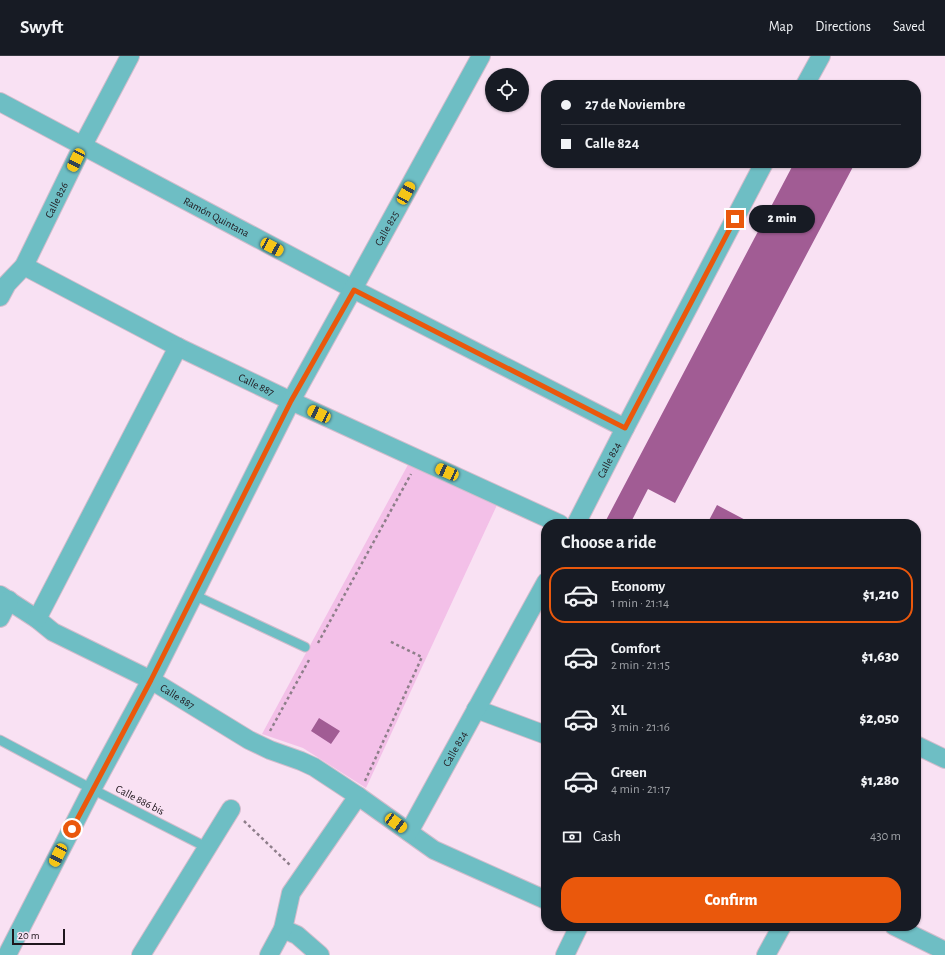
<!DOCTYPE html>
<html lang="en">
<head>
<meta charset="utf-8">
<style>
	:root { --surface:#171b24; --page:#20242c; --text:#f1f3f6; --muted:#9ea1a6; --line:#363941; --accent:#ea580c }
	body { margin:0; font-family:"Alegreya Sans",sans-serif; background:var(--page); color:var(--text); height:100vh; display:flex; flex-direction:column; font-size:15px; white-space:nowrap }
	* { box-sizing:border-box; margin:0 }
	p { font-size:13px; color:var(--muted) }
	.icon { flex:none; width:22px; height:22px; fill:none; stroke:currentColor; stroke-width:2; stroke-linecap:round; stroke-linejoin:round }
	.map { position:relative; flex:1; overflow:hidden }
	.side { position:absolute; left:541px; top:463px; width:380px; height:412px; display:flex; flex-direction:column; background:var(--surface); border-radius:16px; box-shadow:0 1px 3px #0004 }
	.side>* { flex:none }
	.guide { position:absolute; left:541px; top:24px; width:380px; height:88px; border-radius:16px; box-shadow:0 1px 3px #0004; display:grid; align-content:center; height:88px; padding:0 20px; background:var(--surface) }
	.buttons { position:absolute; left:485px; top:12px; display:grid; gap:8px }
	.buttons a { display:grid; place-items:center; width:44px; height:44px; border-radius:50%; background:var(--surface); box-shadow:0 1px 3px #0004; font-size:20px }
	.scale { position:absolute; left:12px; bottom:10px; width:53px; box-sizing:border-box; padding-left:4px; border:2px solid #1e161c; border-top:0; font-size:11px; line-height:14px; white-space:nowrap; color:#1e161c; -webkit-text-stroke:3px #f9e1f3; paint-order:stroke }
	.end { position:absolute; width:18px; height:18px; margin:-9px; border:5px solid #ea580c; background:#fff; box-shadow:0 0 0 2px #fff }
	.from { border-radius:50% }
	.bubble { position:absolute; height:28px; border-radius:14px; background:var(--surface); box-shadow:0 1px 3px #0004; font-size:13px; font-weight:800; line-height:28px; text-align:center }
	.car { position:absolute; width:12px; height:24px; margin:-12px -6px; border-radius:5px; box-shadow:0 0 3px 1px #0007; background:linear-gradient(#f5c518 24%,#345 0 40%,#f5c518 0 76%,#345 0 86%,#f5c518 0) }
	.guide b { display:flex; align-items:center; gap:14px; height:38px; font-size:15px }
	.guide b+b { border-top:1px solid var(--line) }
	.guide i { width:10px; height:10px; background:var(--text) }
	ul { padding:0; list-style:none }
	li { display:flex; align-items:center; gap:12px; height:56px; margin:0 8px 6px; padding:0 12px; border:2px solid transparent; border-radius:16px }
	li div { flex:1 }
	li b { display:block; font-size:15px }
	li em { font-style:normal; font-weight:800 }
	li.current { border-color:var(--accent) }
	li>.icon { width:36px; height:36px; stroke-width:1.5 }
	h2 { padding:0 20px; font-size:18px; line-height:48px }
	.pay { display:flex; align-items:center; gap:10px; height:44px; padding:0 20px; font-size:15px }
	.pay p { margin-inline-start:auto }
	.button { display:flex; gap:8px; margin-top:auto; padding:8px 20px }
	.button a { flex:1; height:46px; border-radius:16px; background:var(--accent); color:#fff; font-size:16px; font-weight:800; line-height:46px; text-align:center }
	header { display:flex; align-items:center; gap:24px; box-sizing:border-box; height:56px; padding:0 20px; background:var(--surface); border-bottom:1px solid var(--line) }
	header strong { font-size:19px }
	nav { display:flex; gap:22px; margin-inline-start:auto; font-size:14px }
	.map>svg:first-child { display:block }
	.green { fill:#f3c0e8 }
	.building { fill:#a15c94 }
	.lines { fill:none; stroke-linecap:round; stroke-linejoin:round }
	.service-casing { stroke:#d2bccc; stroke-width:11 }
	.minor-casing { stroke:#d2bccc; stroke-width:20 }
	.path { stroke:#8e7e8a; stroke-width:2.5; stroke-dasharray:3 3; stroke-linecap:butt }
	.service { stroke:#6ebec4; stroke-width:9 }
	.minor { stroke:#6ebec4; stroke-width:18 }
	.route { stroke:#ea580c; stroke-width:5 }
	.labels { text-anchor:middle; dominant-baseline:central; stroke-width:3; stroke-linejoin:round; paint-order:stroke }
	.street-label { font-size:11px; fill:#1e161c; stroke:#f9e1f3 }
</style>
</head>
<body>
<header>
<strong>Swyft</strong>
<nav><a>Map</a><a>Directions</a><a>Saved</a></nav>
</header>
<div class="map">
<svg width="945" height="899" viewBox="0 0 945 899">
	<rect width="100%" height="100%" fill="#f9e1f3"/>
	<path class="green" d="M410 405 497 449 366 732 303 692 262 678Z"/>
	<path class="building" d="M794 107H855L675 447 648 433 630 468H604Z
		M717 449 753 468H707Z
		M319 662 340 675 331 688 311 675Z"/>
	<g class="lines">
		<g class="service-casing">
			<path id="service" d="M194 539 305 591
				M0 684 92 733 206 791"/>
		</g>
		<g class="minor-casing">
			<g id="minor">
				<path d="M805 29 821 0"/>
				<path id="s1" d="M0 46 353 233 625 372"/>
				<path id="s2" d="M24 210 178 291 291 345 560 468"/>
				<path id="s3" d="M0 241 7 228 24 210 82 91 130 0"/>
				<path id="s4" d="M576 468 625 372 764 107"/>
				<path id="s5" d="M0 539 37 563 53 576 151 624 249 684 270 694 301 705 314 711 358 740 434 794 546 844"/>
				<path d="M0 562 9 544"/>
				<path d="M37 563 178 291"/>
				<path d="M476 653 546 679"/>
				<path d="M916 689 945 703"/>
				<path id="s6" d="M409 776 546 526"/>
				<path d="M894 870 945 895"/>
				<path d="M283 873 297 879 320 899"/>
				<path id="s7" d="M7 899 92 733 151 624 291 345 353 233 481 0"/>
				<path d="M141 899 231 753"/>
				<path d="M269 899 283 873 291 837 358 740"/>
				<path d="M565 899 579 870"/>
				<path d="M766 899 782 870"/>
			</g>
		</g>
		<path class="path" d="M318 587 411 418
			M270 675 309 604
			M365 725 422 601 389 585
			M244 765 290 809"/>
		<use href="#service" class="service"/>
		<use href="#minor" class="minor"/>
	</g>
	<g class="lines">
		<path class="route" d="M72 773 151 624 291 345 354 234 625 372 735 163"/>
	</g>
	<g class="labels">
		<g class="street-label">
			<text stroke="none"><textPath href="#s3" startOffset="113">Calle 826</textPath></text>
			<text stroke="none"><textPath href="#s1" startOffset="245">Ramón Quintana</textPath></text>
			<text stroke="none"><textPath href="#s7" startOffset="820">Calle 825</textPath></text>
			<text stroke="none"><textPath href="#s2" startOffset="261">Calle 887</textPath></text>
			<text stroke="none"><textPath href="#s4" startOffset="72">Calle 824</textPath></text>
			<text stroke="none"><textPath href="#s5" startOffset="205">Calle 887</textPath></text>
			<text stroke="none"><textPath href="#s6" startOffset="95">Calle 824</textPath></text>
			<text transform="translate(140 744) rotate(27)">Calle 886 bis</text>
		</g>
	</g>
</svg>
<div class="buttons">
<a><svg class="icon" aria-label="locate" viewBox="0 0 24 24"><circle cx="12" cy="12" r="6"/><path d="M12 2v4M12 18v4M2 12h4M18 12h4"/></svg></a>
</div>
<div class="scale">20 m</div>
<i class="end from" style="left:72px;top:773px"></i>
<i class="end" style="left:735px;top:163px"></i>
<div class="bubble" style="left:749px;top:149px;width:66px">2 min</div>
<i class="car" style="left:76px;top:104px;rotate:206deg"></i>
<i class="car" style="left:406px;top:137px;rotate:29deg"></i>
<i class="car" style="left:272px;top:191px;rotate:118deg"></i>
<i class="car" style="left:319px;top:358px;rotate:295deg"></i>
<i class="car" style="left:447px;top:416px;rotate:294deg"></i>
<i class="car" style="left:396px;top:767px;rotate:126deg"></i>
<i class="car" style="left:58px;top:799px;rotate:207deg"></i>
<div class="guide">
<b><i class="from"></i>27 de Noviembre</b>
<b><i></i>Calle 824</b>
</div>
<section class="side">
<h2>Choose a ride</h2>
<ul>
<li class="current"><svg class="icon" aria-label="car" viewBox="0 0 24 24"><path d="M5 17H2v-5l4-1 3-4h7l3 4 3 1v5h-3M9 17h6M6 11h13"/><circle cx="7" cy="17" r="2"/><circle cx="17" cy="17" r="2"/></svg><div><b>Economy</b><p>1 min · 21:14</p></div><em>$1,210</em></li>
<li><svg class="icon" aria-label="car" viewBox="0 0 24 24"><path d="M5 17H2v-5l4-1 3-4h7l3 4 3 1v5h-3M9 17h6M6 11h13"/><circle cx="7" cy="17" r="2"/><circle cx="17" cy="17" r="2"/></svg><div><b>Comfort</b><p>2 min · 21:15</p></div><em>$1,630</em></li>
<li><svg class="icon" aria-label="car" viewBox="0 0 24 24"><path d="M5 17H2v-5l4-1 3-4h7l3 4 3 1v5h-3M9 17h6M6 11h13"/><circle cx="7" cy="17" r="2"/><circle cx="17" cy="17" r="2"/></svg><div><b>XL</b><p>3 min · 21:16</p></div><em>$2,050</em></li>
<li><svg class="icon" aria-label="car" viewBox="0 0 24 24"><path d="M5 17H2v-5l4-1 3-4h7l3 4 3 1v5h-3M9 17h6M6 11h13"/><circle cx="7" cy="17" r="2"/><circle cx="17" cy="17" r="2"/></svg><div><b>Green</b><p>4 min · 21:17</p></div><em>$1,280</em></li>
</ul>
<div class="pay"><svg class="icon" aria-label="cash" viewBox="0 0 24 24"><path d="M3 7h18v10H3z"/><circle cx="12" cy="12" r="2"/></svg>Cash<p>430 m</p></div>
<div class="button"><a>Confirm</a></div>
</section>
</div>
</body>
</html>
